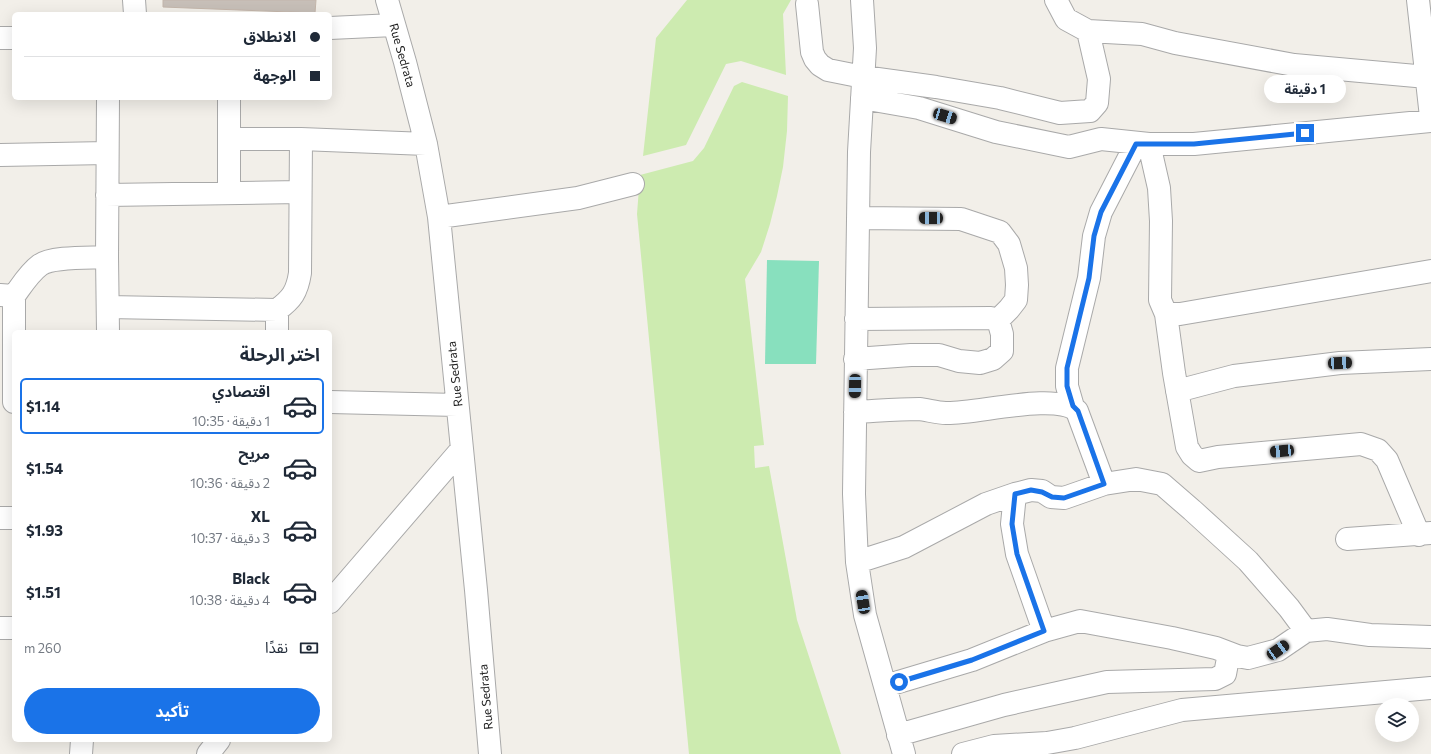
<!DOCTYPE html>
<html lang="ar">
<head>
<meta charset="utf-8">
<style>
	:root { --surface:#fff; --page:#f6f6f7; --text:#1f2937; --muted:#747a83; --line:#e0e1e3; --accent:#1a73e8 }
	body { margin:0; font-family:Commissioner,"Noto Sans Arabic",sans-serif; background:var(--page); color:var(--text); direction:rtl; height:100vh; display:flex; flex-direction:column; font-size:15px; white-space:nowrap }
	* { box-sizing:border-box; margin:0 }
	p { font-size:13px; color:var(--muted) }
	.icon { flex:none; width:22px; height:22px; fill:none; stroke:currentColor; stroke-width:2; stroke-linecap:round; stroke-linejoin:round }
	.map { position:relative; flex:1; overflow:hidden; direction:ltr }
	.panel { position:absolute; left:12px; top:330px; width:320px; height:412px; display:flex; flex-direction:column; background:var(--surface); border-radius:6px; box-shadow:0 4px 16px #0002; direction:rtl }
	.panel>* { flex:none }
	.banner { position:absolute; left:12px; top:12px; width:320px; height:88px; border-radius:6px; box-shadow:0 4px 16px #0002; direction:rtl; display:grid; align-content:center; height:88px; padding:0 12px; background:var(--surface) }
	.controls { position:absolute; left:1375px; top:698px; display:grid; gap:8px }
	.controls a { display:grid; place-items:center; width:44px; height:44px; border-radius:50%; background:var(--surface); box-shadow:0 4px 16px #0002; font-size:20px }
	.end { position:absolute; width:18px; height:18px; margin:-9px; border:5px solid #1a73e8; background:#fff; box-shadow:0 0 0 2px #fff }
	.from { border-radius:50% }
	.bubble { position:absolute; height:28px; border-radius:14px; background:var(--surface); box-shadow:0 4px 16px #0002; font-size:13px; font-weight:700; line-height:28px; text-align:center; direction:rtl }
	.car { position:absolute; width:12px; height:24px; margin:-12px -6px; border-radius:5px; box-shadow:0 0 3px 1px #0007; background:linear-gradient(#222 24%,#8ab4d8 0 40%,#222 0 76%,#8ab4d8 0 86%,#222 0) }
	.banner b { display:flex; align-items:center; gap:14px; height:38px; font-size:15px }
	.banner b+b { border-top:1px solid var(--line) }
	.banner i { width:10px; height:10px; background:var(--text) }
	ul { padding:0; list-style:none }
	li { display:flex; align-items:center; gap:12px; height:56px; margin:0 8px 6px; padding:0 4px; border:2px solid transparent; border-radius:6px }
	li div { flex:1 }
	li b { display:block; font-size:15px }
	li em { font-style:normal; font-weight:700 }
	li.selected { border-color:var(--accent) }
	li>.icon { width:36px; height:36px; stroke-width:1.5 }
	h2 { padding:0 12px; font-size:18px; line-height:48px }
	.pay { display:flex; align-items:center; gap:10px; height:44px; padding:0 12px; font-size:15px }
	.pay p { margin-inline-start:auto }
	.button { display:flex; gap:8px; margin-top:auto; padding:8px 12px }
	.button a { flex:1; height:46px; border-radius:24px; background:var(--accent); color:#fff; font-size:16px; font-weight:700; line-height:46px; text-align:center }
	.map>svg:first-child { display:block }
	.grass { fill:#cdebb0 }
	.pitch { fill:#88e0be }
	.building { fill:#c7bfb8; stroke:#c4b6ab }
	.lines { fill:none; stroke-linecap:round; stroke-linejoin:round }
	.minor-casing { stroke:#a9a9a9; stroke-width:24 }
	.minor { stroke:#fff; stroke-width:22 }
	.route { stroke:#1a73e8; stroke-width:5 }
	.labels { text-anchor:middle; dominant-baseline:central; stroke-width:3.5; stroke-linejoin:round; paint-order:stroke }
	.street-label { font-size:12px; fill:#222; stroke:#fff }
</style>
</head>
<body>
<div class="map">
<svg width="1431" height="754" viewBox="0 0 1431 754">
	<rect width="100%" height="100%" fill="#f2efe9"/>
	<path class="grass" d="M687 0H791L783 14 786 75 741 61 726 64 686 145 643 156 656 38Z
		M742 82 788 96 787 131 783 167 777 196 770 224 761 252 745 279 764 445 754 446 755 468 769 466 797 620 841 754H689L637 214 640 175 693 161 704 148 734 86Z"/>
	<path class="pitch" d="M767 260 819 261 816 364H765Z"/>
	<path class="building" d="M163 0H316L315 13 163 7Z"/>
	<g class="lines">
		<g class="minor-casing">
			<path id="minor" d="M134 0 135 14
				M387 0 405 62 426 144 439 217 476 590 490 754
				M862 0 865 48 859 152 854 494 857 562 865 615 904 754
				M1056 0 1066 19 1088 31 1142 34 1175 43 1294 65 1427 77
				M1418 0 1431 117
				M807 4 812 52 815 59 820 65 828 70 863 77 936 87 1000 98 1060 113 1090 111 1097 103 1099 79 1088 31
				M330 28 394 25
				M0 38H14
				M108 98 107 257 108 332
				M862 98 919 108 996 132 1069 147 1101 139 1149 144H1194L1431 121
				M301 139 426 144
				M1149 144 1159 188 1161 221 1160 300 1166 314H1180L1431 271
				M0 155 107 153
				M229 193V139
				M107 195 300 192
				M439 217 578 198 633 184
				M858 218 961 219 1000 232 1009 244 1016 268 1017 285 1016 300 1009 309 998 320
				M0 295 14 296C22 285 29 273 40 265 52 256 91 258 107 257
				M108 307 277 310C292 299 297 292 300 273L301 139H229V98
				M277 310V332
				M1166 314 1174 373 1187 447 1192 455 1199 461 1218 457 1361 444 1378 450 1387 460 1419 535
				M855 359 911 355H939L959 361 980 363 993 359 1002 351V334L998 320 991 318 856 319
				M1177 391 1234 376 1340 363 1431 359
				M14 402V296
				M330 402 457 405
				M1073 407 1067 386V368L1089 278 1094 236 1101 212 1136 144
				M855 412C876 411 897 409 919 409 928 410 937 413 946 413 976 414 1056 392 1077 411L1104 484
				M1015 494 1012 524 1017 554 1044 631
				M0 518H14
				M1347 539 1431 533
				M857 562 904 547 986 504 1015 494 1031 490 1042 491 1051 497 1064 498 1104 484 1136 479 1162 484 1192 510 1248 561 1289 608 1306 631
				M330 602 461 450
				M0 628H14
				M885 686 972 660 1044 631 1080 621 1172 638 1216 648 1237 656 1248 658 1278 650 1306 631 1327 629 1370 635 1431 637
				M898 735 1004 705 1107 682 1215 679 1225 674 1229 653
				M81 754 82 740
				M208 754 219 740
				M963 754 994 746 1047 743 1075 738 1182 710 1431 688"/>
		</g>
		<use href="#minor" class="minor"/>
	</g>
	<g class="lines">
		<path class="route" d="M899 682 972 660 1044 631 1017 554 1012 524 1015 494 1031 490 1042 492 1052 497 1064 498 1104 484 1078 411 1073 406 1067 386V368L1089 278 1094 236 1101 212 1136 144H1194L1305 133"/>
	</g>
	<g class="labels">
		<g class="street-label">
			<text transform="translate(403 55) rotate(74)">Rue Sedrata</text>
			<text transform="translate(454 374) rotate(-96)">Rue Sedrata</text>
			<text transform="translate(485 697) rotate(-95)">Rue Sedrata</text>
		</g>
	</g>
</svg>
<div class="controls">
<a><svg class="icon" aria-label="layers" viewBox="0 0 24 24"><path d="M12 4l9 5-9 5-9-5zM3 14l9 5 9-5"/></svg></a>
</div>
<i class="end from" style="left:899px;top:682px"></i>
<i class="end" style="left:1305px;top:133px"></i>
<div class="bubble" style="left:1264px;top:75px;width:82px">1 دقيقة</div>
<i class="car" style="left:945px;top:116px;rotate:107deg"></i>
<i class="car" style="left:931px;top:218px;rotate:271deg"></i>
<i class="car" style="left:1340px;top:363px;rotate:87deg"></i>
<i class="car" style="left:855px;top:386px;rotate:181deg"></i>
<i class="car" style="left:1282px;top:451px;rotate:265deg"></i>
<i class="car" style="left:863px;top:602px;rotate:351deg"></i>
<i class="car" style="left:1278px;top:650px;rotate:55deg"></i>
<div class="banner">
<b><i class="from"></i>الانطلاق</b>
<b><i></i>الوجهة</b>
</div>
<section class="panel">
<h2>اختر الرحلة</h2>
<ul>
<li class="selected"><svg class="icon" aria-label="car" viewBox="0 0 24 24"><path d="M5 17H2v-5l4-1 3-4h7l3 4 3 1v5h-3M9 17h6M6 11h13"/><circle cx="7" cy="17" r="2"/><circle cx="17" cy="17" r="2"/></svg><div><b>اقتصادي</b><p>1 دقيقة · 10:35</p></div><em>$1.14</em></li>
<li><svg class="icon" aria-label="car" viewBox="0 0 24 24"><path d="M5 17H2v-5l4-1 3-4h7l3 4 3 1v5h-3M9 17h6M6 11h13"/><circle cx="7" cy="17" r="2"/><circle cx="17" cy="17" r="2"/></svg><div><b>مريح</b><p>2 دقيقة · 10:36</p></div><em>$1.54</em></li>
<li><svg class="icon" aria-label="car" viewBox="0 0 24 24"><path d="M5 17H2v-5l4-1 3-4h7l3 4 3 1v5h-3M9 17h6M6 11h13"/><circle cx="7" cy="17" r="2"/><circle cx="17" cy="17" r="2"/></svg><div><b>XL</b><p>3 دقيقة · 10:37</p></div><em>$1.93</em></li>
<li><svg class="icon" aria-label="car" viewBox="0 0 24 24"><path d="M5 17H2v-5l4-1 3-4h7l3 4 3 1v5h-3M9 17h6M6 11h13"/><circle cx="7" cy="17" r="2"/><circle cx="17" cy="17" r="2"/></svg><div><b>Black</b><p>4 دقيقة · 10:38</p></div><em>$1.51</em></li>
</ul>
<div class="pay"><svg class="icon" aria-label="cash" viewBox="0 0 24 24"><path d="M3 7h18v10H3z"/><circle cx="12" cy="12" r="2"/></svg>نقدًا<p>260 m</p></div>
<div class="button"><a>تأكيد</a></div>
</section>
</div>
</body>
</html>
